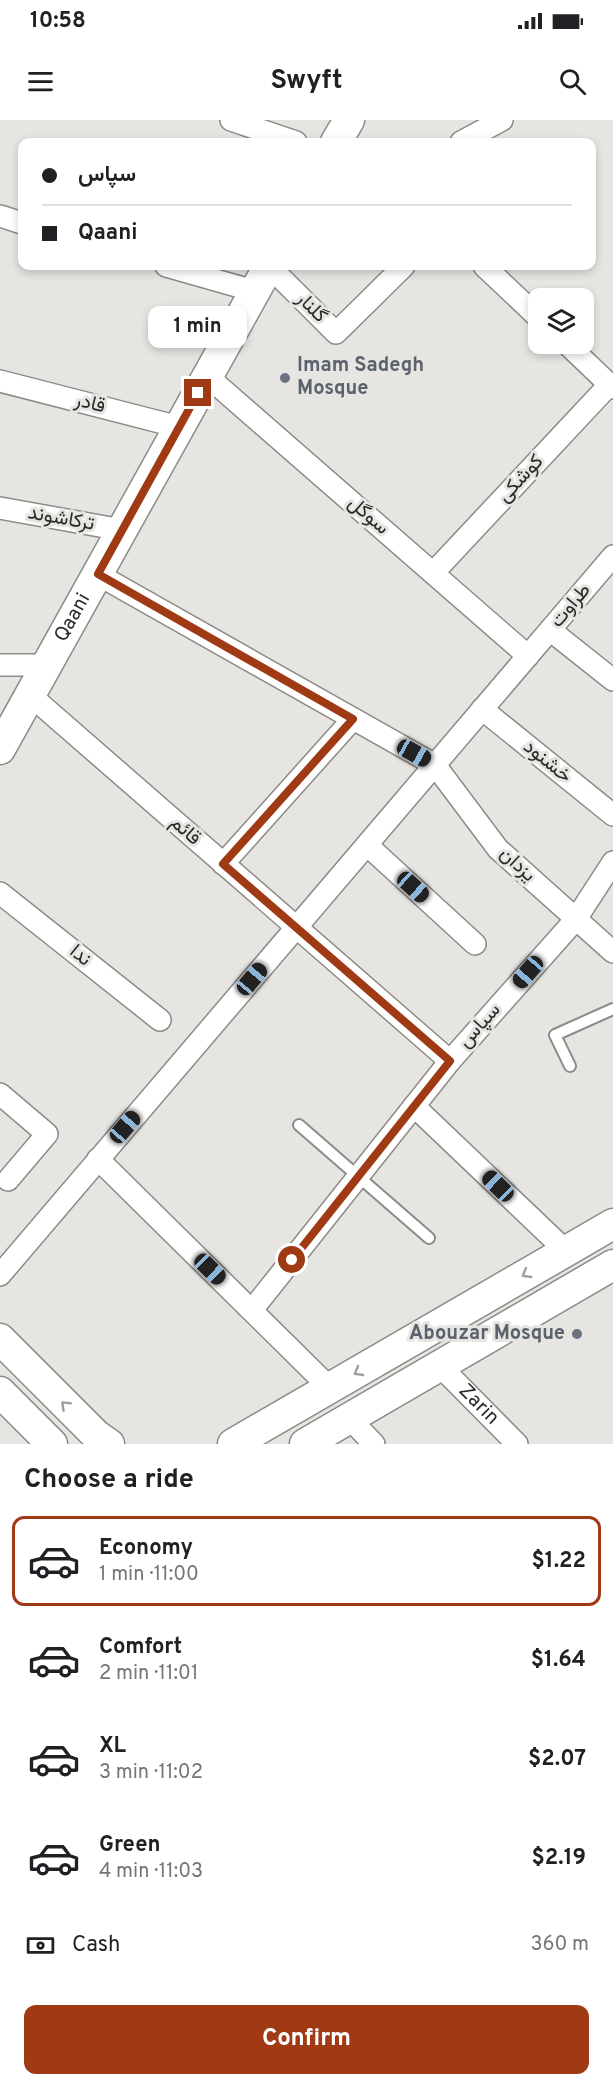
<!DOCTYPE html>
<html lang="en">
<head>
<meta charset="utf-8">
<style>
	:root { --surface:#fff; --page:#f2f2f2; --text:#202124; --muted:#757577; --line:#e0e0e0; --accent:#a03a14 }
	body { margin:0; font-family:Overpass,Vazirmatn,sans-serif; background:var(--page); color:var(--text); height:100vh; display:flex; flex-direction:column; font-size:22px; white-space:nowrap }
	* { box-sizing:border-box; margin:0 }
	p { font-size:20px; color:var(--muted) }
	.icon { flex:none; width:33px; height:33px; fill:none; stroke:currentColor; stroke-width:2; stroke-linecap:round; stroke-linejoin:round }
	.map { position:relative; height:1324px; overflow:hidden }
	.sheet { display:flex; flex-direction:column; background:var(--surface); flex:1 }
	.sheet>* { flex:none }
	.guide { position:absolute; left:18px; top:18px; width:578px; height:132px; border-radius:12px; box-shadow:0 3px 9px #0003; display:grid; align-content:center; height:132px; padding:0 24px; background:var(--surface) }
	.fabs { position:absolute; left:528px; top:168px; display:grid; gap:12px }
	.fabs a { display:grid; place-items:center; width:66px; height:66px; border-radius:12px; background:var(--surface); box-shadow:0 3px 9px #0003; font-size:30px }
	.end { position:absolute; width:27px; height:27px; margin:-14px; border:8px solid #a03a14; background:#fff; box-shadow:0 0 0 3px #fff }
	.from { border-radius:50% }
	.bubble { position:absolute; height:42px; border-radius:12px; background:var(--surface); box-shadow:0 3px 9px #0003; font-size:20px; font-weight:700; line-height:42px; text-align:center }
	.car { position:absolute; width:18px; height:36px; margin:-18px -9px; border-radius:8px; box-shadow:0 0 4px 2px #0007; background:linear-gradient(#222 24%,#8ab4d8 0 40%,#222 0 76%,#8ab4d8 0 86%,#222 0) }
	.guide b { display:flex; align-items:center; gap:21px; height:57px; font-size:22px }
	.guide b+b { border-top:2px solid var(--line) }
	.guide i { width:15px; height:15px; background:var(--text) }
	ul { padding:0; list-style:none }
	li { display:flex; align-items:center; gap:18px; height:90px; margin:0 12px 9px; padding:0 12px; border:3px solid transparent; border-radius:12px }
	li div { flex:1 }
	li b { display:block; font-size:22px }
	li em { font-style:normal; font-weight:700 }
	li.current { border-color:var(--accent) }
	li>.icon { width:54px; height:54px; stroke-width:1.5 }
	h2 { padding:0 24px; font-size:27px; line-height:72px }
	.pay { display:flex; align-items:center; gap:15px; height:66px; padding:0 24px; font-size:22px }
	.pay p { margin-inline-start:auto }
	.action { display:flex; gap:12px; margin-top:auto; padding:12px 24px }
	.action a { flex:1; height:69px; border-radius:12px; background:var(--accent); color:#fff; font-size:24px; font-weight:700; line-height:69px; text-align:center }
	.status { display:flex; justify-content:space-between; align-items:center; height:42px; padding:0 30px; background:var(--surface); direction:ltr }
	.status svg { height:16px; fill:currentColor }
	header { display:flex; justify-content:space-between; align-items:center; height:78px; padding:0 24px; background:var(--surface); font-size:27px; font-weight:700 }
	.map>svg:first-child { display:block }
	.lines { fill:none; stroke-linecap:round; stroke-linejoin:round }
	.lane-casing { stroke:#8d8b88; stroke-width:14 }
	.street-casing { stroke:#8d8b88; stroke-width:24 }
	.secondary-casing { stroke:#8d8b88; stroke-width:33 }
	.lane { stroke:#fff; stroke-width:10 }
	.street { stroke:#fff; stroke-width:21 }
	.secondary { stroke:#fff; stroke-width:30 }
	.oneway { stroke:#9f9f9e }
	.route { stroke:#a03a14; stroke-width:8 }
	.worship-dot { fill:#6b7280; stroke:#e7e5e2; stroke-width:2 }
	.labels { text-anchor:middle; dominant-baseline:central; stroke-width:6; stroke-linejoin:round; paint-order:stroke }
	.street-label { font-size:20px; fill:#292928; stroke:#e7e5e2 }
	.worship-label { font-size:20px; font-weight:bold; fill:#5b616d; stroke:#e7e5e2; text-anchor:start }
</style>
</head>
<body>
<div class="status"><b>10:58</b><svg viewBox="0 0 49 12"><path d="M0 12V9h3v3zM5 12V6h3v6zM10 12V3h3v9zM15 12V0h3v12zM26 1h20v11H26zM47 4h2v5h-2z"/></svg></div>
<header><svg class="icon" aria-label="menu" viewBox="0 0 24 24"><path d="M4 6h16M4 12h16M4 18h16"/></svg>Swyft<svg class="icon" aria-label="search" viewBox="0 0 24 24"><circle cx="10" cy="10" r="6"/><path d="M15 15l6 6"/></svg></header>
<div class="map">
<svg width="613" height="1324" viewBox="0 0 613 1324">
	<rect width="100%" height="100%" fill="#e7e5e2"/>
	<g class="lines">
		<g class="lane-casing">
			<path id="lane" d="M570 946 555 915 613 889
				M299 1005 429 1118"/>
		</g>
		<g class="street-casing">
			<g id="street">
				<path d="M231 0 296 22"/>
				<path d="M461 22 502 0"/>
				<path d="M0 96 22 103"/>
				<path d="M166 146 254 171"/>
				<path d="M269 146 336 213 404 146"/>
				<path d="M484 146 538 197"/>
				<path d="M567 224 613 268"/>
				<path d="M207 256 528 536"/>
				<path d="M0 261 179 307"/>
				<path d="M0 388 122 410"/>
				<path d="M433 453 610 264"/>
				<path d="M97 454 435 645 498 729 613 832"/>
				<path d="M550 510 613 560"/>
				<path d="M0 545H47"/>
				<path d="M30 575 450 941"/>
				<path d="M482 589 613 695"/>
				<path d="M367 725 475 824"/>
				<path d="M223 744 353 599"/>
				<path d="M0 773 160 900"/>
				<path d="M0 974 47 1014 8 1060"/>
				<path d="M414 986 566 1131"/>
				<path d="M98 1039 330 1268"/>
				<path d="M0 1155 613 436"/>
				<path d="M252 1190 450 941 576 799 613 742"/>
				<path id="s1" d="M439 1245 517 1324"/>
				<path d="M349 1298 374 1324"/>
			</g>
		</g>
		<g class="secondary-casing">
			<g id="secondary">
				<path d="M336 22 349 0"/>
				<path id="s2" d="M0 629 269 146"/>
				<path d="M0 1219 96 1315 109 1324"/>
				<path d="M0 1272 52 1324"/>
				<path d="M233 1324 613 1104"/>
				<path d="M305 1324 613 1145"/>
			</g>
		</g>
		<use href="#lane" class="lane"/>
		<use href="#street" class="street"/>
		<use href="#secondary" class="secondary"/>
	</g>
	<defs><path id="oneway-chevron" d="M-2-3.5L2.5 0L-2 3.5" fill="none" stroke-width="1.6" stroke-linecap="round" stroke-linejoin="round" transform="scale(1.5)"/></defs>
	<g class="oneway">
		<use href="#oneway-chevron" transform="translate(526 1154) rotate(150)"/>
		<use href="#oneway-chevron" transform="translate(358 1252) rotate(150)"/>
		<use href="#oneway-chevron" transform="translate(65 1285) rotate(-136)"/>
	</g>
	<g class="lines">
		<path class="route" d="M198 273 98 454 353 599 223 744 450 941 292 1140"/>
	</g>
	<g class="worship-dot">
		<circle cx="285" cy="258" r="6"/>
		<circle cx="577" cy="1214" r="6"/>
	</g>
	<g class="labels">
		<g class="street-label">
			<text transform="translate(311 188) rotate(45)">گلنار</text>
			<text transform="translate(90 284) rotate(14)">قادر</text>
			<text transform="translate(521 359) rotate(-47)">کوشکی</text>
			<text transform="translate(368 396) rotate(41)">سوگل</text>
			<text transform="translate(61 399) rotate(10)">ترکاشوند</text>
			<text transform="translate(571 486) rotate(-50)">طراوت</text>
			<text stroke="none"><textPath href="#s2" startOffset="150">Qaani</textPath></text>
			<text transform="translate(547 642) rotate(39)">خشنود</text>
			<text transform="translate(185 711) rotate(41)">قائم</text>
			<text transform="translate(517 745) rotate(43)">یزدان</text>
			<text transform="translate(80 836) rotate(39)">ندا</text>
			<text transform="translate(480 906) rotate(-48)">سپاس</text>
			<text stroke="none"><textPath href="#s1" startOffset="56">Zarin</textPath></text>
		</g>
		<g class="worship-label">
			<text x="297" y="246">Imam Sadegh<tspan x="297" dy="23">Mosque</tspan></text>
			<text x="565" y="1214" text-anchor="end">Abouzar Mosque</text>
		</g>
	</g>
</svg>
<div class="fabs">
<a><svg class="icon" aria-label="layers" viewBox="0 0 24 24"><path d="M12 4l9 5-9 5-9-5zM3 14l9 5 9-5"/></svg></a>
</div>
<i class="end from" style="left:292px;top:1140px"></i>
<i class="end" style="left:198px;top:273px"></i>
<div class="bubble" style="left:148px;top:186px;width:99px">1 min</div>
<i class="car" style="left:414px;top:633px;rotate:119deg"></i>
<i class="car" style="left:413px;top:767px;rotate:132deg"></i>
<i class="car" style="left:528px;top:852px;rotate:221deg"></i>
<i class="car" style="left:252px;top:859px;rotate:40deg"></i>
<i class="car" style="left:125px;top:1007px;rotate:41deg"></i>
<i class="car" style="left:498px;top:1066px;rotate:314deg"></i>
<i class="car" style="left:210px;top:1149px;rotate:134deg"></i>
<div class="guide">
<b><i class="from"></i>سپاس</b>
<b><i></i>Qaani</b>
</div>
</div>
<section class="sheet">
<h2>Choose a ride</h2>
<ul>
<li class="current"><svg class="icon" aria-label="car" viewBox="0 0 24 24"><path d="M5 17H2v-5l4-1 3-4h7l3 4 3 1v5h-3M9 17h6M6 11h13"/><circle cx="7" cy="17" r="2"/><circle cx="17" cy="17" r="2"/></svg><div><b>Economy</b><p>1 min · 11:00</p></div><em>$1.22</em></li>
<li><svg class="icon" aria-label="car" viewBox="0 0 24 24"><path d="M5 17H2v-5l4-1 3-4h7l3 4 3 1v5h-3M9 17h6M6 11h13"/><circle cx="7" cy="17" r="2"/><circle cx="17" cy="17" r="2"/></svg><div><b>Comfort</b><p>2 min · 11:01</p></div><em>$1.64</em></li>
<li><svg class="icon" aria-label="car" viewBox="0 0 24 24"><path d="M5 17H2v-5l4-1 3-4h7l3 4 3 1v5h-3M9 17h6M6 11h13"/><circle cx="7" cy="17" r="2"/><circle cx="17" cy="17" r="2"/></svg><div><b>XL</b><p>3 min · 11:02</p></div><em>$2.07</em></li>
<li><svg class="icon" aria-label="car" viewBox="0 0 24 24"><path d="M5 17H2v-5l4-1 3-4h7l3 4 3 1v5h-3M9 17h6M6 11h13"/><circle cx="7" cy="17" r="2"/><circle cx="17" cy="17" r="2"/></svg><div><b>Green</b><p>4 min · 11:03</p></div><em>$2.19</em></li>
</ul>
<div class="pay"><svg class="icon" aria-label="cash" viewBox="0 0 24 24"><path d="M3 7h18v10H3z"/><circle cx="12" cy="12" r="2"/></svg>Cash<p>360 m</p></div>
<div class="action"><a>Confirm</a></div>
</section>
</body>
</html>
